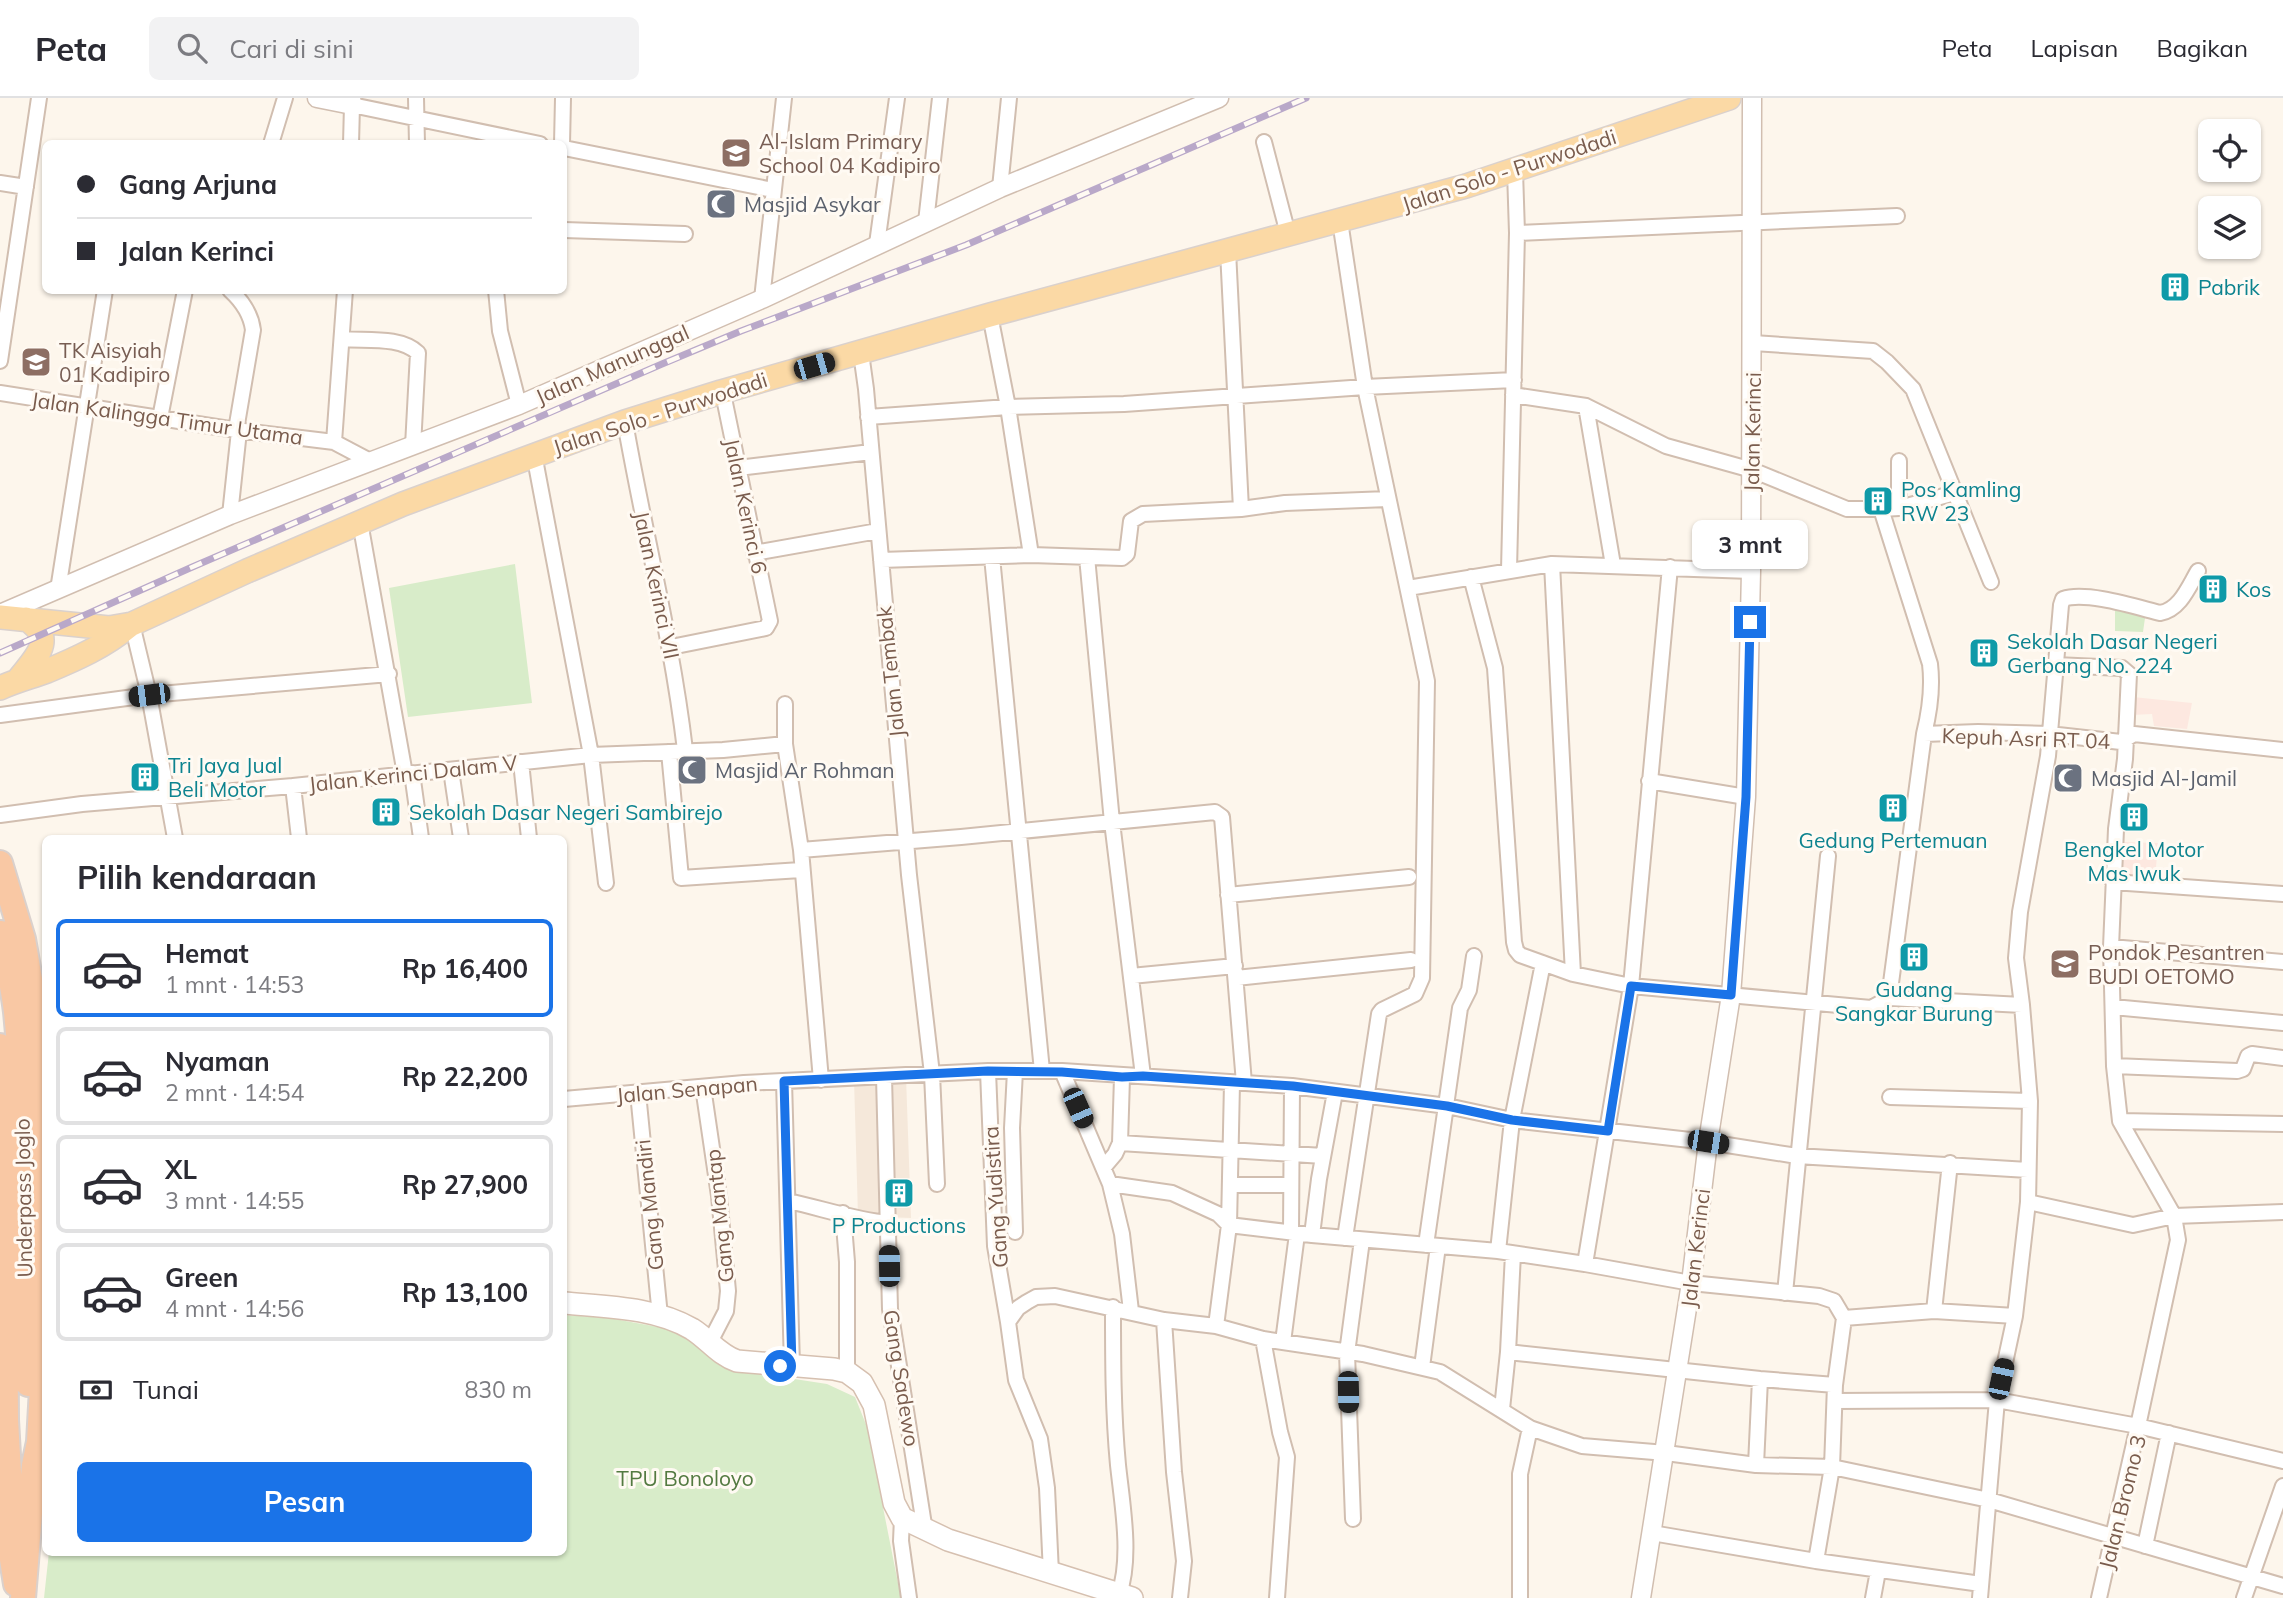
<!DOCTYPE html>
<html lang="id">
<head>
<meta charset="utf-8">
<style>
	:root { --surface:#fff; --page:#f2f2f3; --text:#2b2b33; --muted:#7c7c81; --line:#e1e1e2; --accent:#1a73e8 }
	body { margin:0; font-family:Mulish,sans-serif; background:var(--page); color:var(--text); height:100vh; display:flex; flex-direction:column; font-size:26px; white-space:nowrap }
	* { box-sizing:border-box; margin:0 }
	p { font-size:23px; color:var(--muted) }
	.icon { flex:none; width:38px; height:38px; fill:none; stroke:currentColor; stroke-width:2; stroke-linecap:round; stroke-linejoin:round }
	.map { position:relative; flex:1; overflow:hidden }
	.panel { position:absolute; left:42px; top:737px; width:525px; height:721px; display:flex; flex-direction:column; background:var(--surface); border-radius:10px; box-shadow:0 2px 5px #0004 }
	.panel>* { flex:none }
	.top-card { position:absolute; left:42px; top:42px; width:525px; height:154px; border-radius:10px; box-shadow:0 2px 5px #0004; display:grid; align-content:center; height:154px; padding:0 35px; background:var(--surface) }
	.fabs { position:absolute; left:2198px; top:21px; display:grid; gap:14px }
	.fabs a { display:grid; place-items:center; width:63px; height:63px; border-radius:10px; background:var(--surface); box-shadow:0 2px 5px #0004; font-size:35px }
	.end { position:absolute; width:32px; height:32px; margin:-16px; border:9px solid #1a73e8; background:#fff; box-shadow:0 0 0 4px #fff }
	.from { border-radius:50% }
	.bubble { position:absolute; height:49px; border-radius:10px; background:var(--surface); box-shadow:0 2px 5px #0004; font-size:23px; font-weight:700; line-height:49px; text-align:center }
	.car { position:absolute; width:21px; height:42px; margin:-21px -10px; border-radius:9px; box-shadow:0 0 5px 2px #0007; background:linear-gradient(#222 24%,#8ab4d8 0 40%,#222 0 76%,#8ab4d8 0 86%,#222 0) }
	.top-card b { display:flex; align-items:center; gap:24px; height:66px; font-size:26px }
	.top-card b+b { border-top:2px solid var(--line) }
	.top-card i { width:18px; height:18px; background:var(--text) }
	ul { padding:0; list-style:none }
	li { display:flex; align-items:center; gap:21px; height:98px; margin:0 14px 10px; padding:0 21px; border:4px solid var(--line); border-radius:10px }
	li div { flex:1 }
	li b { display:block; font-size:26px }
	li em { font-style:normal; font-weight:700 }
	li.active { border-color:var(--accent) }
	li>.icon { width:63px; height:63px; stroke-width:1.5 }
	h2 { padding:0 35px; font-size:32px; line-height:84px }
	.pay { display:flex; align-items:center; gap:18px; height:77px; padding:0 35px; font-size:26px }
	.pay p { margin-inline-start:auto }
	.primary-button { display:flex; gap:14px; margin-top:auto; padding:14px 35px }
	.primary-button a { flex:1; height:80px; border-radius:10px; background:var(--accent); color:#fff; font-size:28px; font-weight:700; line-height:80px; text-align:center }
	header { display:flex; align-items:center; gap:42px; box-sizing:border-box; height:98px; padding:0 35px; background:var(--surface); border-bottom:2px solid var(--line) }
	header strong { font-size:33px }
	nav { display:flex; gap:38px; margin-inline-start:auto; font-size:24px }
	.search { width:490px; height:63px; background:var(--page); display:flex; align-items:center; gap:18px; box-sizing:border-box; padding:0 24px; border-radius:10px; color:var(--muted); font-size:26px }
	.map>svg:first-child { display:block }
	.residential { fill:#f5e8da }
	.commercial { fill:#fde8e0 }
	.green { fill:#d8ecc9 }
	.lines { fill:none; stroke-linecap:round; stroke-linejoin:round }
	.minor-casing { stroke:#d1beb0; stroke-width:18 }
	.tertiary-casing { stroke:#d1beb0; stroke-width:21 }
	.secondary-casing { stroke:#d6c0b0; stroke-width:24 }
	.primary-casing { stroke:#dad1cd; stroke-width:26 }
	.trunk-casing { stroke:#dad1cd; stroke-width:28 }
	.minor { stroke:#fff; stroke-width:14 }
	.tertiary { stroke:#fff; stroke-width:18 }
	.secondary { stroke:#fff; stroke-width:21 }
	.primary { stroke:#fbd9a5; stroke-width:23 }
	.trunk { stroke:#f9c8a4; stroke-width:24 }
	.rail-casing { stroke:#b9a8c9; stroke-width:7 }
	.rail { stroke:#fffaf3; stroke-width:4.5; stroke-dasharray:13; stroke-linecap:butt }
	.route { stroke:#1a73e8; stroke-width:9 }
	.labels { text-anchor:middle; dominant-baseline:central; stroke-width:6; stroke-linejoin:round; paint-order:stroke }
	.education-label { font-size:21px; fill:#785e54; stroke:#fffaf3; text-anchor:start }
	.street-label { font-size:21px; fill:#7a5c4d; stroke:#fffaf3 }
	.worship-label { font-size:21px; fill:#5b616d; stroke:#fffaf3; text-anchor:start }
	.culture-label { font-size:21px; fill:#0d838f; stroke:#fffaf3; text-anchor:start }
	.park-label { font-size:21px; fill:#537a41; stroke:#fffaf3 }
</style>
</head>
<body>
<header>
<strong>Peta</strong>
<div class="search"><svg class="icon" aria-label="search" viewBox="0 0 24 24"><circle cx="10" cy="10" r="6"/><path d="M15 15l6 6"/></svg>Cari di sini</div>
<nav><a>Peta</a><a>Lapisan</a><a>Bagikan</a></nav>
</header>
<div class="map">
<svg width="2283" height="1500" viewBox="0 0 2283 1500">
	<rect width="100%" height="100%" fill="#fdf6ec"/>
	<path class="residential" d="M906 979 911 1120 858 1118 854 982Z"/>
	<path class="commercial" d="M2133 599 2192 605 2187 631 2154 628 2152 616 2132 617Z
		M2121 744 2158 745 2155 781 2117 779Z"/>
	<path class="green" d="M515 466 532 605 408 619 389 490Z
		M2115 506 2146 513 2143 534 2115 533Z
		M564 1217 609 1220 680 1233 737 1272 827 1286 855 1299 867 1329 901 1500H44L49 1454H564Z"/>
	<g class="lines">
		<g class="minor-casing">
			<path id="minor" d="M416 0 417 46
				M1264 44 1288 136
				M271 46 285 0
				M351 46 352 7 540 46
				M562 46 563 0
				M564 50 773 92
				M0 85 26 89
				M1000 90 1009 0
				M1340 123 1365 289 1427 583 1422 880 1415 896 1382 912 1379 916 1345 1140
				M926 124 940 0
				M564 132 685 136
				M1517 135 1897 118
				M877 146 897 0
				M1228 153 1241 411
				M230 192C242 203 251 216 253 232L236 332
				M496 192 500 233 519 307
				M762 201 784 0
				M990 217 1008 309 1031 457
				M343 241C366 243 401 238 418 255L413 348
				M1753 245 1873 253 1887 264 1913 291 1991 484
				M861 255 866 291 909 777 932 976 937 1086
				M0 263 39 0
				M0 295 236 332 334 344 370 363
				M1513 297 1586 308 1666 348 1752 372 1847 411H1881L1930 566C1933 591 1930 612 1924 636L1889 900
				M1586 308 1613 467
				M868 319 1008 309 1124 306 1365 289 1514 282
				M160 320 185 192
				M625 324C644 433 672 541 685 652
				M334 344 345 192
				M534 356 591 657 606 785
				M1899 363V410
				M738 370 871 354
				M1881 411 1899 410 1955 395
				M230 417 239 333
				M360 424 405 676
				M754 455 878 433
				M992 459 1042 973
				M1087 459 1112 724 1143 978
				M881 462 1031 457 1122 460 1127 456 1131 423 1143 416 1241 411 1285 405 1388 401
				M1552 466 1573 876
				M1509 472 1517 135 1515 73
				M2198 473C2189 488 2180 512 2160 515 2136 509 2086 493 2063 501L2061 507 2048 658 2020 814 2016 860 2022 907 2030 1003 2028 1104 2133 1127 2174 1118 2283 1114
				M1471 479 1495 570 1514 844 1516 852 1520 857 1573 876 1631 888 1871 910 1889 900 2022 907
				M1408 490 1552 466 1751 473
				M58 492 105 192
				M132 526 149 597 175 740
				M671 549 766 530 770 523 725 305 721 294
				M2055 567 2122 570 2129 576 2125 661 2116 731 2111 849 2283 864
				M0 617 149 597 389 576
				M1924 636 1978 634 2049 636 2121 644 2134 636 2283 652
				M785 646 801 752
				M669 654 681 780 801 772
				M521 664 529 740
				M451 672 461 740
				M412 675 421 740
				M1649 683 1746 699
				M293 688 299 740
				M0 717 82 706 293 688 591 657 723 652 785 646V606
				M2113 784 2283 796
				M1228 797 1409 779
				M1131 878 1235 868
				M1236 880 1411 862
				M2113 909 2283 925
				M2114 968 2237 973 2243 971 2248 958 2252 956 2283 960
				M988 973 995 1148 1008 1224
				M1015 973 1012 1030 1015 1134
				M1062 973 1110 1086 1122 1136 1131 1213
				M884 979 890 1211 925 1433
				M821 982 801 752 961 739 1215 714 1222 719 1244 985
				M784 983 792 1268
				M703 989 719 1098 728 1193 726 1213 710 1244
				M638 995 660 1218
				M1890 999 2030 1003
				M564 1001 744 985 988 973H1062L1292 988 1447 1008 1512 1022 1708 1044 1797 1058 2028 1072
				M2120 1023 2283 1026
				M1120 1045 1122 979
				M1104 1069 1115 1056 1120 1045 1323 1058
				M1110 1086 1172 1095 1218 1116 1229 1127 1312 1137 1498 1153 1585 1166 1691 1185 1819 1198 1834 1203 1844 1220 1934 1213 2015 1218
				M1231 1087H1291
				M788 1103C821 1110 855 1122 888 1125
				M843 1115 847 1164V1274
				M1291 1134 1292 988
				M1312 1137 1319 1081 1335 994
				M1426 1147 1460 910 1469 892 1474 858
				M1498 1153 1512 1022 1543 865
				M1585 1166 1631 888 1670 469
				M1785 1195C1798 1049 1815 904 1828 758
				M1113 1209C1113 1261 1113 1314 1118 1367 1122 1405 1132 1459 1119 1496
				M1934 1213 1950 1065
				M1164 1222 1174 1374 1184 1463 1180 1500
				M1216 1228 1229 1127 1232 985
				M1263 1241 1280 1334 1287 1359 1277 1500
				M1283 1244 1297 1136
				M1508 1254 1513 1156
				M1422 1269 1438 1148
				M1835 1303 1997 1302 2138 1328 2178 1142 2174 1118 2120 1023 2114 968 2111 849
				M1502 1311 1508 1254 1760 1281 1835 1287 1844 1220
				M1756 1367 1760 1281
				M902 1420 901 1443 909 1500
				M1353 1421 1347 1255 1362 1142
				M1652 1435 1816 1463 1981 1486
				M2145 1448 2169 1335
				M1816 1463 1832 1369 1989 1402 2283 1488
				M1051 1475 1047 1390 1040 1341 1016 1282 1008 1224 1018 1210 1027 1204 1036 1199 1055 1198 1164 1222 1216 1228 1263 1241 1363 1256 1440 1274 1530 1330 1582 1348 1666 1355 1756 1367 1832 1369 1835 1287
				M1520 1500V1376L1530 1330
				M1873 1500 1878 1473
				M1980 1500 1997 1302 2015 1218 2028 1104
				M2099 1500 2138 1328 2283 1363
				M2244 1500 2283 1388"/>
		</g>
		<g class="tertiary-casing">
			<path id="tertiary" d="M317 0 352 7 351 0
				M0 516 230 417 519 307 762 201 1000 90 1219 0
				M1641 1500 1691 1185 1708 1044 1731 897 1746 699 1751 473 1752 0"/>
		</g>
		<g class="secondary-casing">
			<path id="secondary" d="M564 1205C606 1209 654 1209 692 1231 708 1241 719 1257 737 1263L834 1271 847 1274 862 1285 874 1307 894 1405 902 1420 948 1442 1132 1500"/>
		</g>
		<g class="primary-casing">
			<path id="primary" d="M0 519 109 530 132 526 247 473 403 406 625 324 721 294 990 217 1466 88 1729 0
				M18 582C35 560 58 541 26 521
				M0 590C15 583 31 579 47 573 76 561 105 548 129 528"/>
		</g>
		<g class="trunk-casing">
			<path id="trunk" d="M0 765 23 841 36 916 41 979 43 1273 39 1344 34 1367 23 1500
				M1 835C6 861 13 887 16 914 29 1037 20 1162 28 1286
				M0 948 4 1004 6 1322
				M0 1307 6 1322 12 1428 11 1455 16 1486"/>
		</g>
		<use href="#minor" class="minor"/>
		<use href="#tertiary" class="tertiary"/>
		<use href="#secondary" class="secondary"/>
		<use href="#primary" class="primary"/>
		<use href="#trunk" class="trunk"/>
		<g class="rail-casing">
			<path id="rail" d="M0 555 190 470 662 266 741 233 966 147 1306 0"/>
		</g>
		<use href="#rail" class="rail"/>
	</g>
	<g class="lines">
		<path class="route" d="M780 1268H792L784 983 988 973 1062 974 1122 979 1143 978 1293 988 1447 1008 1512 1022 1608 1033 1631 888 1731 897 1746 699 1750 524"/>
	</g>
	<defs>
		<g id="school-square" transform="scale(1.575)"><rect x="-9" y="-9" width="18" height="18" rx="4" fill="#8d6e63" stroke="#fffaf3"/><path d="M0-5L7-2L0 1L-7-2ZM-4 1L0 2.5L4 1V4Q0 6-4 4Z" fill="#fff"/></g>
		<g id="mosque-square" transform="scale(1.575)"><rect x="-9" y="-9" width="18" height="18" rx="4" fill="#6b7280" stroke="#fffaf3"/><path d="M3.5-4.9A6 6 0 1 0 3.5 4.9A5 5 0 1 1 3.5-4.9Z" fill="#fff"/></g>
		<g id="building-square" transform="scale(1.575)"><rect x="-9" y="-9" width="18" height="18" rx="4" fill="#0f9aa8" stroke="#fffaf3"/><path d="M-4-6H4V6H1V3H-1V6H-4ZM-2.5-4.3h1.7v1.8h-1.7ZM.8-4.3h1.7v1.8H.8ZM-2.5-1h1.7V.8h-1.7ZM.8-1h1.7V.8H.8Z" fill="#fff"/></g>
	</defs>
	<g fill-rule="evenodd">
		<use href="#school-square" x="736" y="55"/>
		<use href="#mosque-square" x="721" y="106"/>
		<use href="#building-square" x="2175" y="189"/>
		<use href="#school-square" x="36" y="264"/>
		<use href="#building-square" x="1878" y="403"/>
		<use href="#building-square" x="2213" y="491"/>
		<use href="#building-square" x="1984" y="555"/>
		<use href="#mosque-square" x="692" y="672"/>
		<use href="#building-square" x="145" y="679"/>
		<use href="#mosque-square" x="2068" y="680"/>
		<use href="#building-square" x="1893" y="710"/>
		<use href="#building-square" x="386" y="714"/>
		<use href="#building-square" x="2134" y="719"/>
		<use href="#building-square" x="1914" y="859"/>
		<use href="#school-square" x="2065" y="866"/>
		<use href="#building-square" x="899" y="1095"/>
	</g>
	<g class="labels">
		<g class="education-label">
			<text x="759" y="43">Al-Islam Primary<tspan x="759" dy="24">School 04 Kadipiro</tspan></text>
			<text x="59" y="252">TK Aisyiah<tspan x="59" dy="24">01 Kadipiro</tspan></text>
			<text x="2088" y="854">Pondok Pesantren<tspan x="2088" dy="24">BUDI OETOMO</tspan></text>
		</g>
		<g class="street-label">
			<text transform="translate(1509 72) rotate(-18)">Jalan Solo - Purwodadi</text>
			<text transform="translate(612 266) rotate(-24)">Jalan Manunggal</text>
			<text transform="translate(660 315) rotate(-18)">Jalan Solo - Purwodadi</text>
			<text transform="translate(167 320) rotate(8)">Jalan Kalingga Timur Utama</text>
			<text transform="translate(1752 334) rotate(-89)">Jalan Kerinci</text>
			<text transform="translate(746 408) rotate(78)">Jalan Kerinci 6</text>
			<text transform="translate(657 487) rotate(78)">Jalan Kerinci VII</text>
			<text transform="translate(890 574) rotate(-96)">Jalan Tembak</text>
			<text transform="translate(2026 640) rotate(2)">Kepuh Asri RT 04</text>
			<text transform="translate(413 675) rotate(-6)">Jalan Kerinci Dalam V</text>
			<text transform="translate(687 991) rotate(-5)">Jalan Senapan</text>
			<text transform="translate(995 1099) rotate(-94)">Gang Yudistira</text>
			<text transform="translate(23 1100) rotate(-91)">Underpass Joglo</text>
			<text transform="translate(649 1107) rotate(-96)">Gang Mandiri</text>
			<text transform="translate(719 1118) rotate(-96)">Gang Mantap</text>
			<text transform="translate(1695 1150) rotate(-83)">Jalan Kerinci</text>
			<text transform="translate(902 1280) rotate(81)">Gang Sadewo</text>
			<text transform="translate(2122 1404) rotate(-76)">Jalan Bromo 3</text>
		</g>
		<g class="worship-label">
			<text x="744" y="106">Masjid Asykar</text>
			<text x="715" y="672">Masjid Ar Rohman</text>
			<text x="2091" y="680">Masjid Al-Jamil</text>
		</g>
		<g class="culture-label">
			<text x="2198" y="189">Pabrik</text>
			<text x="1901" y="391">Pos Kamling<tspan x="1901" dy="24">RW 23</tspan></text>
			<text x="2236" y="491">Kos</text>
			<text x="2007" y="543">Sekolah Dasar Negeri<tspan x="2007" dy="24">Gerbang No. 224</tspan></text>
			<text x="168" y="667">Tri Jaya Jual<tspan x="168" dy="24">Beli Motor</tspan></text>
			<text x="409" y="714">Sekolah Dasar Negeri Sambirejo</text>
			<text x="1893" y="742" text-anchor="middle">Gedung Pertemuan</text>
			<text x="2134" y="751" text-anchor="middle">Bengkel Motor<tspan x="2134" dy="24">Mas Iwuk</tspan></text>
			<text x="1914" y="891" text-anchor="middle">Gudang<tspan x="1914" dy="24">Sangkar Burung</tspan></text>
			<text x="899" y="1127" text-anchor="middle">P Productions</text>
		</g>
		<g class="park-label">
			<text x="685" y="1380">TPU Bonoloyo</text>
		</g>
	</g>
</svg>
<div class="fabs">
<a><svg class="icon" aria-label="locate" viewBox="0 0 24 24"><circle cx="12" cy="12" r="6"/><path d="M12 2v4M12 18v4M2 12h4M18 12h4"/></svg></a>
<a><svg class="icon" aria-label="layers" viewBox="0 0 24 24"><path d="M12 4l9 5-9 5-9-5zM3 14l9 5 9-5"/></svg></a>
</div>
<i class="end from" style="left:780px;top:1268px"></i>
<i class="end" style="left:1750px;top:524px"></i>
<div class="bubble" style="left:1692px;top:422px;width:116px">3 mnt</div>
<i class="car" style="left:814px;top:268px;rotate:74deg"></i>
<i class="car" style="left:149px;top:597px;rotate:263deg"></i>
<i class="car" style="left:1078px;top:1010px;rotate:156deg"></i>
<i class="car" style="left:1708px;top:1044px;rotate:99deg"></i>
<i class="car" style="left:889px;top:1168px;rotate:359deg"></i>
<i class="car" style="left:2001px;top:1281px;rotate:12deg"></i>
<i class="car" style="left:1348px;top:1294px;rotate:179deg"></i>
<div class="top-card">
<b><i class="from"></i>Gang Arjuna</b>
<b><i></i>Jalan Kerinci</b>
</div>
<section class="panel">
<h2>Pilih kendaraan</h2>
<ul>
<li class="active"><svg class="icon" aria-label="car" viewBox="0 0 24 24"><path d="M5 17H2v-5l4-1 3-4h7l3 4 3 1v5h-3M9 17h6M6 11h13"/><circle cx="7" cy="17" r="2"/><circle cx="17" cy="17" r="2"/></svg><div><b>Hemat</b><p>1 mnt · 14:53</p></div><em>Rp 16,400</em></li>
<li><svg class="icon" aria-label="car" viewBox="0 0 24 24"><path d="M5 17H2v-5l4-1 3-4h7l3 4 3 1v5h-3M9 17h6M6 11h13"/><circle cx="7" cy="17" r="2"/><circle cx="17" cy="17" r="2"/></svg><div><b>Nyaman</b><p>2 mnt · 14:54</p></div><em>Rp 22,200</em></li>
<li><svg class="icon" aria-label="car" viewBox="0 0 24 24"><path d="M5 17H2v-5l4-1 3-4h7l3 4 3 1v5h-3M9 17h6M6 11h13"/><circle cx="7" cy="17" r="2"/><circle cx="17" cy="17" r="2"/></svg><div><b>XL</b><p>3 mnt · 14:55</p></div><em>Rp 27,900</em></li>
<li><svg class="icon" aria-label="car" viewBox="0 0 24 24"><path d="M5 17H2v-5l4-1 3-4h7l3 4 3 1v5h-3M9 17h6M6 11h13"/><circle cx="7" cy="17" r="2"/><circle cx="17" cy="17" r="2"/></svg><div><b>Green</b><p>4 mnt · 14:56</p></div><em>Rp 13,100</em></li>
</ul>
<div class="pay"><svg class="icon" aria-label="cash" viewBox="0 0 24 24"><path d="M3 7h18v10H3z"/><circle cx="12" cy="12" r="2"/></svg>Tunai<p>830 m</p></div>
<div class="primary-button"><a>Pesan</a></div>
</section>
</div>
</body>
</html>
